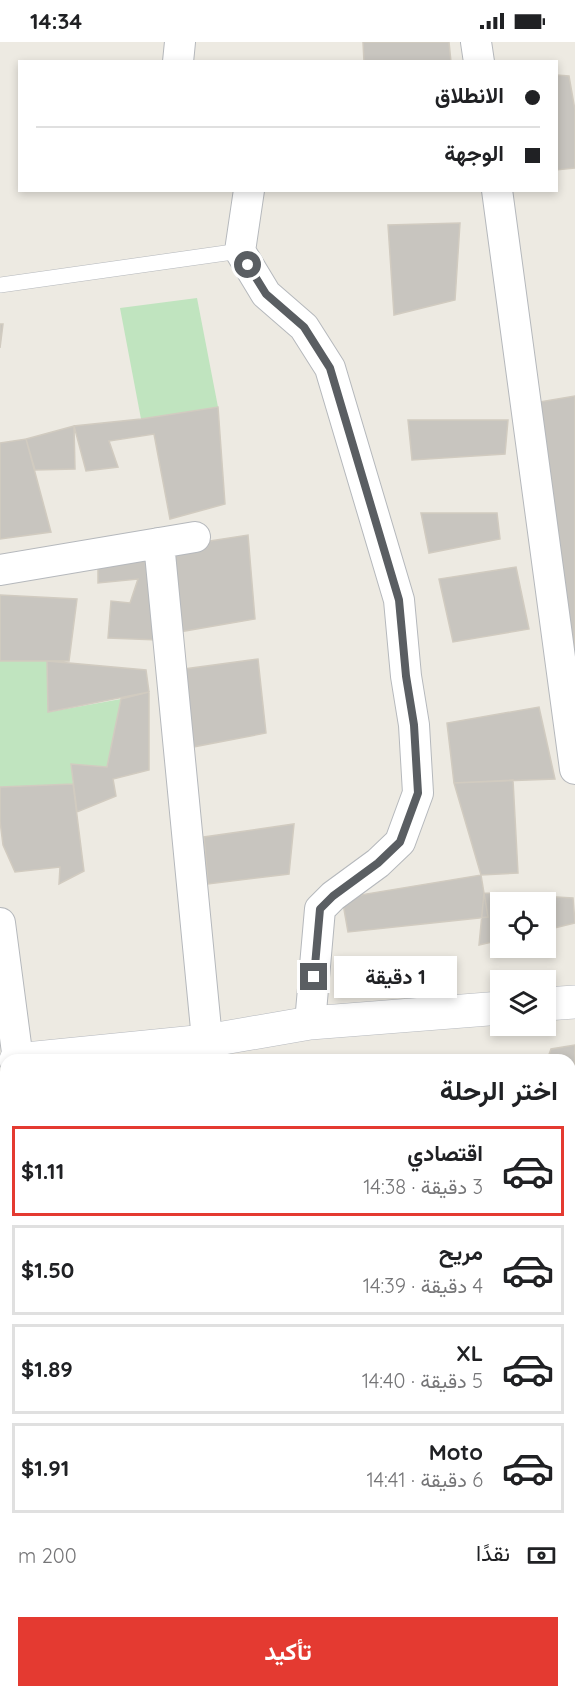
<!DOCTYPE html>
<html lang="ar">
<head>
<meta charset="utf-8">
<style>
	:root { --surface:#fff; --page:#f2f2f2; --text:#202124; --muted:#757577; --line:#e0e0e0; --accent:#e43a31 }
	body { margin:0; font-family:Quicksand,Vazirmatn,sans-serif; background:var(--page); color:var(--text); direction:rtl; height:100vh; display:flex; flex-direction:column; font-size:22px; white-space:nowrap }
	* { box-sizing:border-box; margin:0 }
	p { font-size:20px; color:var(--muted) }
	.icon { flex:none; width:33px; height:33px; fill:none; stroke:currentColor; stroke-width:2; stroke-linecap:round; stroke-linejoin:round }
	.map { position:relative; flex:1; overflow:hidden; direction:ltr }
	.sheet { position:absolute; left:0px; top:1012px; width:576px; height:644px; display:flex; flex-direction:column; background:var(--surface); border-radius:18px 18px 0 0; box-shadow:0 3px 9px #0003; direction:rtl }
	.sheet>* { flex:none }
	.hud { position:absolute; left:18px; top:18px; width:540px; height:132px; border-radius:0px; box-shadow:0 3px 9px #0003; direction:rtl; display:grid; align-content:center; height:132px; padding:0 18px; background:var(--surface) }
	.buttons { position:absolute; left:490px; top:850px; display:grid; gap:12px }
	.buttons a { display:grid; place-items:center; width:66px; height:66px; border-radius:0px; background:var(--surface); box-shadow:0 3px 9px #0003; font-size:30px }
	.end { position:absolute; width:27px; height:27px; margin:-14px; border:8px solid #5a5e62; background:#fff; box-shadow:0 0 0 3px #fff }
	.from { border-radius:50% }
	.bubble { position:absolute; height:42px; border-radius:0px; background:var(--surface); box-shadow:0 3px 9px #0003; font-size:20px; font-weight:700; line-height:42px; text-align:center; direction:rtl }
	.hud b { display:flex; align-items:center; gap:21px; height:57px; font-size:22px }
	.hud b+b { border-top:2px solid var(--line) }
	.hud i { width:15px; height:15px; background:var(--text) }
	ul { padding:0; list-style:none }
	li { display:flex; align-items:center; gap:18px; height:90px; margin:0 12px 9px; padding:0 6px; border:3px solid var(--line); border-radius:0px }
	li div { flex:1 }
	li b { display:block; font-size:22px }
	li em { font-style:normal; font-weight:700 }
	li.on { border-color:var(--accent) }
	li>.icon { width:54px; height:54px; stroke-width:1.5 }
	h2 { padding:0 18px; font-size:27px; line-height:72px }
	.pay { display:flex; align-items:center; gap:15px; height:66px; padding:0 18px; font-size:22px }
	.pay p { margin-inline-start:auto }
	.button { display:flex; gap:12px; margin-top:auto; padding:12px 18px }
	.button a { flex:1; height:69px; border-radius:0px; background:var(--accent); color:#fff; font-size:24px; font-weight:700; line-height:69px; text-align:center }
	.status { display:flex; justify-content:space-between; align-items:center; height:42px; padding:0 30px; background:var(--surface); direction:ltr }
	.status svg { height:16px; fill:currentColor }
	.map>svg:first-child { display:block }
	.green { fill:#c0e4bf }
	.building { fill:#c8c5bf; stroke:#d1cbc0; stroke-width:1.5 }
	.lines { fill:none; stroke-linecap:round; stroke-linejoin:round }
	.lane-casing { stroke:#b5b8bc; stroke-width:16 }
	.street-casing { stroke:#b5b8bc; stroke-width:32 }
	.secondary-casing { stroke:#b6b9be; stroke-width:34 }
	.highway-casing { stroke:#e89c07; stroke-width:34 }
	.lane { stroke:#fff; stroke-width:15 }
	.street { stroke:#fff; stroke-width:30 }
	.secondary { stroke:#fff; stroke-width:33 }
	.highway { stroke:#f9db8c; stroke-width:33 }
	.route { stroke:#5a5e62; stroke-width:8 }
</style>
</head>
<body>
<div class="status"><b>14:34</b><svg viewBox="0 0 49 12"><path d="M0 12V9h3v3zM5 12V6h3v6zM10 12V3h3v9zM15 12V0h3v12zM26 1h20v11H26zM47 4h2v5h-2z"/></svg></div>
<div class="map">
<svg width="575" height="1655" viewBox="0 0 575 1655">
	<rect width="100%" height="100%" fill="#edeae2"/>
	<path class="green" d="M197 256 218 365 141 377 120 266Z
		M0 619H47L49 670 121 657 107 725 72 722 73 742 0 745Z"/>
	<path class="building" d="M363 0H449L451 20H364Z
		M556 33 569 34 575 68V126L556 128Z
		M460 181 455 258 394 273 388 183Z
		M0 282H3L0 306Z
		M575 354V606L566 608 539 360Z
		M218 365 225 462 170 477 154 392 109 399 118 425 86 429 74 384 141 377Z
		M408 378H508L505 412 412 418Z
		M74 384 75 427 35 428 26 397Z
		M26 397 51 490 0 497V401Z
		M421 471H497L500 497 429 511Z
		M248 493 255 577 173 591 165 506Z
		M98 518 149 519 158 598 108 596 111 559 130 561 138 537 98 541Z
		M516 525 529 587 453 600 439 537Z
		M0 553 77 557 69 619H0Z
		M258 617 266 691 193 705 177 628Z
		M47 619 146 628 149 650 48 670Z
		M149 650V728L113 737 116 754 77 770 71 722 107 725 121 657Z
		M539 665 555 737 454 741 447 681Z
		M513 738 518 831 481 833 454 741Z
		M73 742 84 829 59 842 60 825 15 830 3 803 0 779V745Z
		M294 782 289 832 208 842 204 795Z
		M481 833 488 875 348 890 342 856Z
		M484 851 573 856 575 881 546 888V861H501V898L479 903Z
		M575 1003V1040L570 1041V1018H547L551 1007Z
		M6 1063V1105L0 1106V1064Z
		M573 1209 575 1287 570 1288V1210Z
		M6 1339V1350L0 1357V1346Z
		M6 1413V1463L4 1462 0 1488V1421Z"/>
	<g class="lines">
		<g class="lane-casing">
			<path id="lane" d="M0 243 240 209"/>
		</g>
		<g class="street-casing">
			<path id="street" d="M476 0 479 20
				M178 20 180 0
				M249 148 240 209 266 252 304 285 330 326 399 558 406 634 414 683 418 751 400 800 378 821 333 854 320 867 310 981
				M497 148 575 727
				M159 501 209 1018
				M0 528 195 495
				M0 881 18 1018
				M0 1385 6 1378"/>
		</g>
		<g class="secondary-casing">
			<path id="secondary" d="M546 962 575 960
				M16 1018 206 999 310 981 501 966"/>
		</g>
		<g class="highway-casing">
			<path id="highway" d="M0 1611 6 1612
				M278 1650 313 1655"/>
		</g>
		<use href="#lane" class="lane"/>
		<use href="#street" class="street"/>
		<use href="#secondary" class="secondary"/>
		<use href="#highway" class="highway"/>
	</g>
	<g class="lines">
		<path class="route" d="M248 223 266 252 304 285 330 326 399 558 406 634 414 683 418 751 400 800 378 821 333 854 320 867 314 935"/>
	</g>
</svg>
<div class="buttons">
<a><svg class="icon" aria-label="locate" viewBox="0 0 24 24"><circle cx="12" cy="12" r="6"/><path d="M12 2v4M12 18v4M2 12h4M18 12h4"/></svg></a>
<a><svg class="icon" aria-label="layers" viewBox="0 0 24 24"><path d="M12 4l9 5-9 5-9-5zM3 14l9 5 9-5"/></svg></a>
</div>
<i class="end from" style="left:248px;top:223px"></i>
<i class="end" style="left:314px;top:935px"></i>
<div class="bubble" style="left:334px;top:914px;width:123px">1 دقيقة</div>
<div class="hud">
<b><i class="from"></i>الانطلاق</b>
<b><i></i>الوجهة</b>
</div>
<section class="sheet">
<h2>اختر الرحلة</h2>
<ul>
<li class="on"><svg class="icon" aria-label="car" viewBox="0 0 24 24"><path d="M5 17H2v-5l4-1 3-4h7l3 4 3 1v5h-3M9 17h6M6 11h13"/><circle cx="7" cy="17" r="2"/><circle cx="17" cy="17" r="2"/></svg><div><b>اقتصادي</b><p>3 دقيقة · 14:38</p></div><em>$1.11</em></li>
<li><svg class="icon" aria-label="car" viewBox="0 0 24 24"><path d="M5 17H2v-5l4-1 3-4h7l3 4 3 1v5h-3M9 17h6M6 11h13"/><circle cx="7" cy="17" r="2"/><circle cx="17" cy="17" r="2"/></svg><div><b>مريح</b><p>4 دقيقة · 14:39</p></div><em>$1.50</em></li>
<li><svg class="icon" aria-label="car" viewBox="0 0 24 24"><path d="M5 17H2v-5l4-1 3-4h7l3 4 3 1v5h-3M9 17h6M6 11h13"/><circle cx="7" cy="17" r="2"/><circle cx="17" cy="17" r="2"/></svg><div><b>XL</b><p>5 دقيقة · 14:40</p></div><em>$1.89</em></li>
<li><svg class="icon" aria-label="car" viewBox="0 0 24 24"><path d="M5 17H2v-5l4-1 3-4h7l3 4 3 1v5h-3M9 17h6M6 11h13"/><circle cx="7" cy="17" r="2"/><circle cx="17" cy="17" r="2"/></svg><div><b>Moto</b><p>6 دقيقة · 14:41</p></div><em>$1.91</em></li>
</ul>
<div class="pay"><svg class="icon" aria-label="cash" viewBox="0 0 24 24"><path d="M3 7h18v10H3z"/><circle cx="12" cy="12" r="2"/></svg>نقدًا<p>200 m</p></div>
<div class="button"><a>تأكيد</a></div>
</section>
</div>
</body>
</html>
